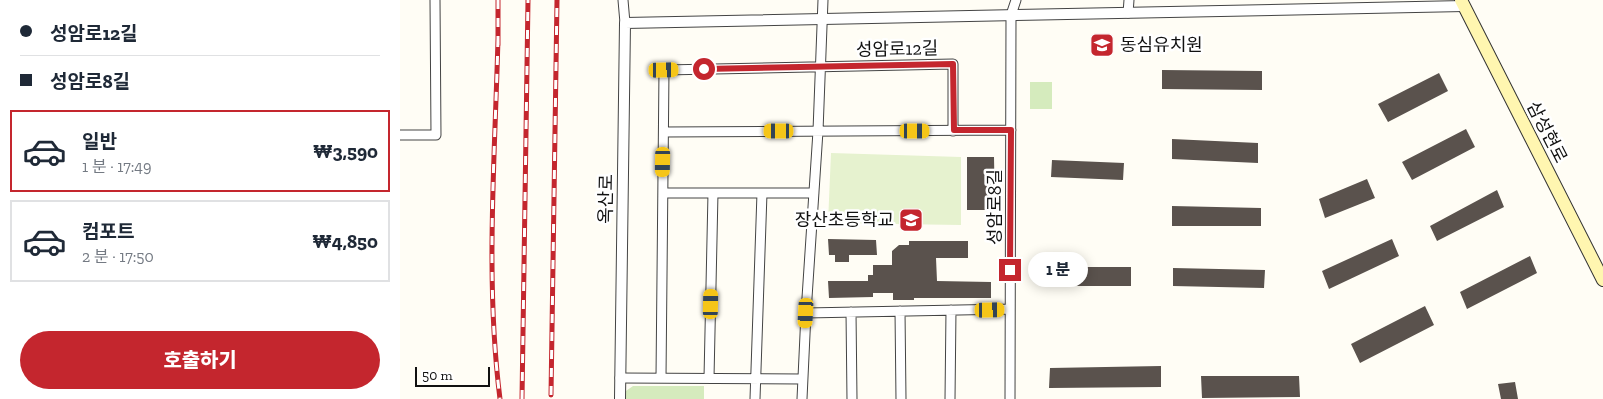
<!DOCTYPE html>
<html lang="ko">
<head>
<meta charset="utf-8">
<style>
	:root { --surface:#fff; --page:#f6f6f7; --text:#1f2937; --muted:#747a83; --line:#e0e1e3; --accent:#c4262e }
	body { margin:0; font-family:"Zilla Slab","Noto Sans KR",serif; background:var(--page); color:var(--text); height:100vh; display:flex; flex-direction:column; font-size:19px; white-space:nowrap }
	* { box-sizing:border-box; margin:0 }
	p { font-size:16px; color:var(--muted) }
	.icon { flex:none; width:28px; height:28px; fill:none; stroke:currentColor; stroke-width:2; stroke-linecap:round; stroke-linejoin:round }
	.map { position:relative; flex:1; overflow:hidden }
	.drawer { display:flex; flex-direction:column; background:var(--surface); width:400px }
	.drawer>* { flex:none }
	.banner { display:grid; align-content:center; height:110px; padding:0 20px; background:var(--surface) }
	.scale { position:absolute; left:15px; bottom:12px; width:75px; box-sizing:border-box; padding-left:5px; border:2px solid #111; border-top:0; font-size:14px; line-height:18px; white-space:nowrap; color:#111; -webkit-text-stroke:4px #fff; paint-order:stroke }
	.end { position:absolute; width:22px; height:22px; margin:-11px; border:6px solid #c4262e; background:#fff; box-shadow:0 0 0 2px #fff }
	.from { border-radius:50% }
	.bubble { position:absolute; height:35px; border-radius:18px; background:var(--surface); box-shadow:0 2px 12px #0003; font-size:16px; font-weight:800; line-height:35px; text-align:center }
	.car { position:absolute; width:15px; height:30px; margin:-15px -8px; border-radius:6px; box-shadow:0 0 4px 1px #0007; background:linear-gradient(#f5c518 24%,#345 0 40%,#f5c518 0 76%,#345 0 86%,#f5c518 0) }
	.banner b { display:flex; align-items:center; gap:18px; height:48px; font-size:19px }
	.banner b+b { border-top:1px solid var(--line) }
	.banner i { width:12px; height:12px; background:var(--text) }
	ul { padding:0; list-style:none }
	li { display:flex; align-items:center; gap:15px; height:82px; margin:0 10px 8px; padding:0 10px; border:2px solid var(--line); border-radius:0px }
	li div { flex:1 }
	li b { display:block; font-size:19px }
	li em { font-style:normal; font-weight:800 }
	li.on { border-color:var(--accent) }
	li>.icon { width:45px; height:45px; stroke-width:1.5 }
	.cta { display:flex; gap:10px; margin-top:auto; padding:10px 20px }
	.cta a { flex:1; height:58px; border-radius:30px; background:var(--accent); color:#fff; font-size:20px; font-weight:800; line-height:58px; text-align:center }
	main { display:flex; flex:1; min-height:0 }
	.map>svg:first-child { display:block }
	.park { fill:#d5ebbd }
	.pitch { fill:#e6f2cf }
	.building { fill:#5a524d }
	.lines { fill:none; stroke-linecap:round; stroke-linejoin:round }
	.minor-casing { stroke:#444; stroke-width:11 }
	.tertiary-casing { stroke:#444; stroke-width:12 }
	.secondary-casing { stroke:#333; stroke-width:14 }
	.minor { stroke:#fff; stroke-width:9 }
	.tertiary { stroke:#fff; stroke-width:10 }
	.secondary { stroke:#fff6b0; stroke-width:12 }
	.rail-casing { stroke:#c4262e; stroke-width:5 }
	.rail { stroke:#fff; stroke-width:3; stroke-dasharray:9; stroke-linecap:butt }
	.route { stroke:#c4262e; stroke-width:6 }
	.labels { text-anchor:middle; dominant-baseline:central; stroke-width:5; stroke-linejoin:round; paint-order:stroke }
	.poi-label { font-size:18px; fill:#111; stroke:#fff; text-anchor:start }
	.street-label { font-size:18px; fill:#111; stroke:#fff }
</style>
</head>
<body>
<main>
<section class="drawer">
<div class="banner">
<b><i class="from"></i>성암로12길</b>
<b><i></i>성암로8길</b>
</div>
<ul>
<li class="on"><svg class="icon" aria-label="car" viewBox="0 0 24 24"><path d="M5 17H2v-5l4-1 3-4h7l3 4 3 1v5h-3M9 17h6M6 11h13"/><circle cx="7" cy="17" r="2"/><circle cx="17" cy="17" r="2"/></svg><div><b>일반</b><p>1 분 · 17:49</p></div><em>₩3,590</em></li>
<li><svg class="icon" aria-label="car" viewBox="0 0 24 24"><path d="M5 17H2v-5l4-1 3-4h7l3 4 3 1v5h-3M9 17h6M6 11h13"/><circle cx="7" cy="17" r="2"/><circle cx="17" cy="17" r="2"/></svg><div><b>컴포트</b><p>2 분 · 17:50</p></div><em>₩4,850</em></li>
</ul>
<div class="cta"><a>호출하기</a></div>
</section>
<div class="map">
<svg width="1203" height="399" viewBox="0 0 1203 399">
	<rect width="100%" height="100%" fill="#fffdf5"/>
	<path class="park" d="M630 82H652V109H630Z
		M233 386H304V399H223V393Z"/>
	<path class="pitch" d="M431 153 561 157V225L428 223Z"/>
	<path class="building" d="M762 70 862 71V90L762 89Z
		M1039 73 1048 91 988 122 978 104Z
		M1066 129 1075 147 1012 180 1002 162Z
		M772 139 858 143V163L772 159Z
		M567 157H594L595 210H567Z
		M652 160 724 163 723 180 651 177Z
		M967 179 975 198 925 218 919 199Z
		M1097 190 1104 207 1037 241 1030 226Z
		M772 206 861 208V226H772Z
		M428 239 476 240 477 255H449V262H435V255H429Z
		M992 239 999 256 929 289 922 271Z
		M509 241H568V258H536L537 281 591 282V298H514V300H493V293H473V297L429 298 428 281H468V275H473V265H492V251L499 245H509Z
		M1130 256 1137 273 1067 309 1060 292Z
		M648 267H731V286H648Z
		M773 268 865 270 864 288 773 286Z
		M1025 306 1034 325 960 363 951 344Z
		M761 366V387L649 388 650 368Z
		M801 376H899L900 397 802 398Z
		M1115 382 1118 399H1101L1098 384Z"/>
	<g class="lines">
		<g class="minor-casing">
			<path id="minor" d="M223 0 225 23
				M728 13 729 0
				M264 132 611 130
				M0 135H36L35 0
				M263 193H414
				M500 311 501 399
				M451 312 452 399
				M406 313 610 309
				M220 378 402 379
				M261 378 264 70 553 64V131
				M309 378 313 193
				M355 399 362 193
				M402 399 406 313 418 131 423 0
				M550 399 551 310
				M610 399 611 15 616 0"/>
		</g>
		<g class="tertiary-casing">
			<path id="tertiary" d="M220 399 225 23 1064 6"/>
		</g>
		<g class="secondary-casing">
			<path id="secondary" d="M1061 0 1203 280"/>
		</g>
		<use href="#minor" class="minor"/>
		<use href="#tertiary" class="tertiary"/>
		<use href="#secondary" class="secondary"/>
		<g class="rail-casing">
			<path id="rail" d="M98 38C95 158 85 280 100 399
				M98 45V0
				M151 395 157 0
				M122 399 128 0"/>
		</g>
		<use href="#rail" class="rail"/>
	</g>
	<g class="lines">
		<path class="route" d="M304 69 553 64 554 130H611L610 270"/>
	</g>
	<defs>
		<g id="school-square" transform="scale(1.25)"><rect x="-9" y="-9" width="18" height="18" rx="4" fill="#c4262e" stroke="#fff"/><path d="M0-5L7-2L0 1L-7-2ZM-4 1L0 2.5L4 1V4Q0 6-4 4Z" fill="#fff"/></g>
	</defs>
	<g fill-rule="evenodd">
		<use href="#school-square" x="702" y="45"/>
		<use href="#school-square" x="511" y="220"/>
	</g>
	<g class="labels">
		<g class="poi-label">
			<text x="720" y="45">동심유치원</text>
			<text x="494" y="220" text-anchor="end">장산초등학교</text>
		</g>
		<g class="street-label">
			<text transform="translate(497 49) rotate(-1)">성암로12길</text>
			<text transform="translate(1147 132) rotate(63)">삼성현로</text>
			<text transform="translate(206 199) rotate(-89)">옥산로</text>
			<text transform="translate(595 207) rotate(-90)">성암로8길</text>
		</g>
	</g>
</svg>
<div class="scale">50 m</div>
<i class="end from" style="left:304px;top:69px"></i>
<i class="end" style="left:610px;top:270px"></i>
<div class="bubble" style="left:628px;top:252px;width:60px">1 분</div>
<i class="car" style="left:264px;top:70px;rotate:89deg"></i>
<i class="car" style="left:379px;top:131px;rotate:270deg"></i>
<i class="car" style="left:515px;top:131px;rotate:90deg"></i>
<i class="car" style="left:263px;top:162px;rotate:181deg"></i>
<i class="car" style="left:311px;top:304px;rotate:1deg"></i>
<i class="car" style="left:590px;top:310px;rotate:89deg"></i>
<i class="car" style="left:406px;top:313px;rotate:183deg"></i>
</div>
</main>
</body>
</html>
